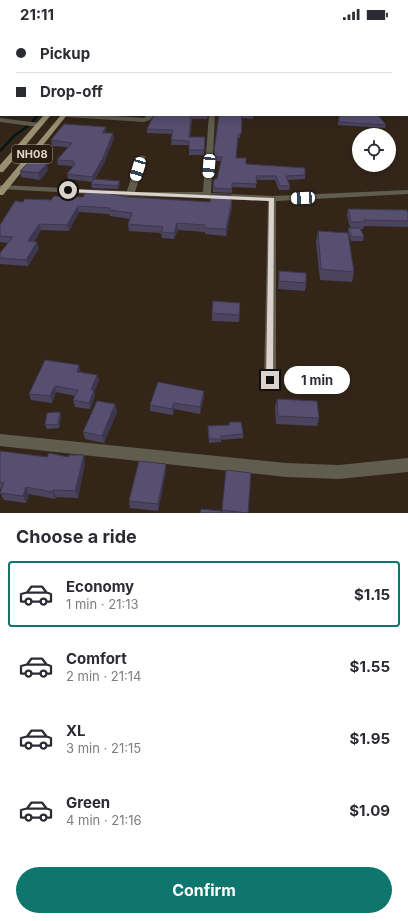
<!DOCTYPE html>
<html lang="en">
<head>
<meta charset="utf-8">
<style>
	:root { --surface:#fff; --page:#f2f2f3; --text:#2b2b33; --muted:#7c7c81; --line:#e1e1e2; --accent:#0f766e }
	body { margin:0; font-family:Inter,sans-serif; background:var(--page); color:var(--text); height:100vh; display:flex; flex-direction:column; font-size:15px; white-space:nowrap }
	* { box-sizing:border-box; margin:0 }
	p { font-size:13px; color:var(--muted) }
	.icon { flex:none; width:22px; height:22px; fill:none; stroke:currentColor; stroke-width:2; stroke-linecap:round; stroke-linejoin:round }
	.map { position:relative; height:485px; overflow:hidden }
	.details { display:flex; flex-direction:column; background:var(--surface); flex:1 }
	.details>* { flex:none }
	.hud { position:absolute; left:0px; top:0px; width:408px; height:88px; box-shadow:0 2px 10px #0003; display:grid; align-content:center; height:88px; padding:0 16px; background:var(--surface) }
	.tools { position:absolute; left:352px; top:100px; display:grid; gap:8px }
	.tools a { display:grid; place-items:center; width:44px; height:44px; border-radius:50%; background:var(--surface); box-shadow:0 2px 10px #0003; font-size:20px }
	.end { position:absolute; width:18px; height:18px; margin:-9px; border:5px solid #dbd3cb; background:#111; box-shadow:0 0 0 2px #111 }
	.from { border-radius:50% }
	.bubble { position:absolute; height:28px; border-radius:14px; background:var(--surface); box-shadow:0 2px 10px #0003; font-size:13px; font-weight:700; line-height:28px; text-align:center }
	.car { position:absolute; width:12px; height:24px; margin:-12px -6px; border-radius:5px; box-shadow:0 0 3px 1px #0007; background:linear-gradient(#fff 24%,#345 0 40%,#fff 0 76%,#345 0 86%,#fff 0) }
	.hud b { display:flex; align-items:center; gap:14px; height:38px; font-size:15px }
	.hud b+b { border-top:1px solid var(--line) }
	.hud i { width:10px; height:10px; background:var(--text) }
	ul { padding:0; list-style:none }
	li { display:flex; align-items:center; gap:12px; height:66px; margin:0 8px 6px; padding:0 8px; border:2px solid transparent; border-radius:4px }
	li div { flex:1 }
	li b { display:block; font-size:15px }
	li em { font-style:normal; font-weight:700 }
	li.selected { border-color:var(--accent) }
	li>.icon { width:36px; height:36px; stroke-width:1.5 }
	h2 { padding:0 16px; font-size:18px; line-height:48px }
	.primary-button { display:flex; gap:8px; margin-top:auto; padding:8px 16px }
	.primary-button a { flex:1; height:46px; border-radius:24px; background:var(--accent); color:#fff; font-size:16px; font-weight:700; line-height:46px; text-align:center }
	.status { display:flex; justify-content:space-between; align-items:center; height:28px; padding:0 20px; background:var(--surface); direction:ltr }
	.status svg { height:11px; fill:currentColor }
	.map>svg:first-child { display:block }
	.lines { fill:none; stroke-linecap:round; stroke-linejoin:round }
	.stream { stroke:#001618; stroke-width:2.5 }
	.minor { fill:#615d4e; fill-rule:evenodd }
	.major { fill:#989071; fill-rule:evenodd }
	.wall { fill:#4a445f }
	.shaded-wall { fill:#3c374e }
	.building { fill:#564f6f; stroke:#3c374e }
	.route { fill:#dbd3cb }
	.labels { text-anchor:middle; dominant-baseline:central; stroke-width:3; stroke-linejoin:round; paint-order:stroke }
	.shield { fill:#291d0f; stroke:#a69c93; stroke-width:1 }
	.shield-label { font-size:11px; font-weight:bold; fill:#dbd3cb }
</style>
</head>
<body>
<div class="status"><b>21:11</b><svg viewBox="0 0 49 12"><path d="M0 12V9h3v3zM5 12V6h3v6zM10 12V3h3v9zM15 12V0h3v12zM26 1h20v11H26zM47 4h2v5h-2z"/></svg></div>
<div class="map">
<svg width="408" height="485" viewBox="0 0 408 485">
	<rect width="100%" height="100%" fill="#332619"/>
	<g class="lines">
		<path class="stream" d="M33 93 38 87
			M0 123 14 108 28 98"/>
		<path class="minor" d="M246 0H265V1H246Z
			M358 0H362V1H358Z
			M0 61H1V65H0Z
			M64 87H98L144 90 148 87H154L150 92 144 94 67 89Z
			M209 87H215L211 165 272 168 408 162V166L276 173V352L274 355 270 357 266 355 264 352 268 173 207 170 130 168 0 161V157L127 163 138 129 142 127 146 129 135 164H203Z
			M0 90 39 95 42 97 39 99 0 94Z
			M0 406 286 435 339 437 408 430V444L339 451 286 449 0 418Z"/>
		<path class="major" d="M44 87H51L3 144H0V137Z
			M61 87H67L3 167H0V160Z"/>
	</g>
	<path class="wall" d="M138 0H187V1H138Z
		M255 0 313 1H255Z
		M407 20 408 21V44L407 45 408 47V67L407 68 408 72V88L399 87H407Z
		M154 87H208L207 91H192L190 109 205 114 204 127H189V117H171L172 106 147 105V101Z
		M219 87H253V91L242 90 240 110H237L236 130 246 136 305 147V151L287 152 290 158 289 162H279L275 152H256V160L232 159V165L213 164V160L217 151 221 133H215L214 127Z
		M339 87H378L386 97 385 100 338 97Z
		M106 99V105L114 110 104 135 95 151 120 157 118 161 92 160 91 156 93 154 68 151 67 146 73 138 58 137 57 132 68 119 52 118 51 112Z
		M48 142 40 152 21 149 20 143Z
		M113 167 128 169 210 174 232 172V179L226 208 205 206V204L178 202 174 211 162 210 161 205 129 203 128 196 130 191 110 188 109 186 79 184 69 203 41 202 34 214 39 220 28 238 0 236V225L8 215 0 214V197L23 174 51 172 83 169Z
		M348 181 408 185V199L364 198 363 201H360L364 209 363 213H351L348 203V200H350L347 187Z
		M318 203 354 244 352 254 320 252 316 214Z
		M279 243 306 255 305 263 278 261Z
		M240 275 239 294 212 293V285Z
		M80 344 97 347 99 353 94 363 95 368 90 381 75 379 73 372 75 368 56 364 52 375 31 372 29 366 81 344Z
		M204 369 200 386 174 381 173 387 150 383V377Z
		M277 371 319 390 317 398 276 396 275 379Z
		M115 376 117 384 104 415 85 411 83 404Z
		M60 384 61 388 59 400 47 401 45 397Z
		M229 394 243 406V410L221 412V414L209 415 208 398 229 397Z
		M0 423 85 435 78 470 56 469 55 471 29 466 26 475 4 472 0 465 2 461H0Z
		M226 442 248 485H222Z
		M166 443 158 483 130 480 129 473Z"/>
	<path class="shaded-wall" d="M106 99V104L103 110 102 105Z
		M113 105 114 110 104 135 93 154 92 149Z
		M47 136 48 142 40 152 38 145Z
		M120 153V157L118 161 117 158Z
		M232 172V179L226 208V201Z
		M78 178 79 184 69 203 67 197Z
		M177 195 178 202 174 211V205Z
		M39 196 41 202 30 220 28 213Z
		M37 214 39 220 28 238 26 232Z
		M79 337 81 344 78 350 77 344Z
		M97 347 99 353 94 363 95 368 90 381 89 375 91 362Z
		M55 358 56 364 52 375 50 368Z
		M204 363V369L200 386V379Z
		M174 375V381L173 387 172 381Z
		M115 376 117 384 104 415 102 408Z
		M60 384 61 388 59 400 58 396Z
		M84 427 85 435 78 470 75 463Z
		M166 436V443L158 483V476Z
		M26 459 29 466 26 475 23 468Z
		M53 462 56 469 55 471 53 464Z"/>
	<path class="building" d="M0 0H112V1H1V8H0Z
		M145 0H187V1H144Z
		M196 0H249L248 1H195Z
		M258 0H313V1H269Z
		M367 0H408V8H407V1H367Z
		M0 12H1V28L0 27Z
		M407 20 408 21V41H407Z
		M0 34H1V46H0Z
		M407 44 408 47V64H407Z
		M407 67 408 72V84H407Z
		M154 87H191L189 109H205L204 122H189V113L171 112 173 102 147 101Z
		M219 87H241L242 94 241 106H238L236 130H246V136L305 140V147L286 148 290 158H280L276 148H256L257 156 232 155V161L213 160 214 151H217L222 129H215L214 123Z
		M339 87H378L386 97 339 94Z
		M64 96 106 99 102 105H113L103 130 92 149 67 146 75 136H73L74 133 57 132 72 115 51 112Z
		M29 134 47 136 38 145 20 143Z
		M94 151 120 153 117 158 91 156Z
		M87 161 113 163 110 166 128 169 210 174 211 166 231 167 230 172H232L226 201 205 200V197L177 195 174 205 161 204 163 199 128 196 132 185 109 182 110 180 78 178 67 197 39 196 28 213 37 214 26 232 0 230V225L13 209 0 208V197L15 173 23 174 25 171 51 172 54 168 83 169Z
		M348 181 407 182 408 185V193L364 192 365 194H351Z
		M348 200H360L364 209H352Z
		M318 203 348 205 354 244 321 241Z
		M279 243 306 245V255L279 253Z
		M213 273 240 275 239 287 212 285Z
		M45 332 79 337 77 344 97 347 91 362H94L89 375 73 372 78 362 55 358 50 368 29 366Z
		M158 354 204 363 200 379 174 375 172 381 150 377Z
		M277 371 317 373 319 390 278 388Z
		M97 373 115 376 102 408 83 404Z
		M60 384 58 396 45 397 47 385Z
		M229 394H241L243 406 221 408V411H209L208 398 230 397Z
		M0 423 47 429 49 425 68 429 69 427H84L75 463 53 462V464L26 459 23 468 0 465 4 455 0 454Z
		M139 433 166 436 158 476 129 473Z
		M226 442 251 445 248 485 222 482Z
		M201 481 221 483V485H200Z"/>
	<path class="route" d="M66 161 274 170 273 354H267L266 352 269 173 68 164H66Z"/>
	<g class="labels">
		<rect class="shield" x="12" y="117" width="40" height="18" rx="3"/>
		<g class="shield-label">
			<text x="32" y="126">NH08</text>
		</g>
	</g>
</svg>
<div class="tools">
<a><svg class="icon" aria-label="locate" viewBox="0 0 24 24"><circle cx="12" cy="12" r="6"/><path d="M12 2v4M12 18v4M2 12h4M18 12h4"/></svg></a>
</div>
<i class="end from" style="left:68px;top:162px"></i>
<i class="end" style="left:270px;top:352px"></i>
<div class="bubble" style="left:284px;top:338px;width:66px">1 min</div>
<i class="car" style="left:209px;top:138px;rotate:184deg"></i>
<i class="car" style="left:138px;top:141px;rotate:197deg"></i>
<i class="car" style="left:303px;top:170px;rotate:267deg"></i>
<div class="hud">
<b><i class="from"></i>Pickup</b>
<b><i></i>Drop-off</b>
</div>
</div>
<section class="details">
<h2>Choose a ride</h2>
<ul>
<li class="selected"><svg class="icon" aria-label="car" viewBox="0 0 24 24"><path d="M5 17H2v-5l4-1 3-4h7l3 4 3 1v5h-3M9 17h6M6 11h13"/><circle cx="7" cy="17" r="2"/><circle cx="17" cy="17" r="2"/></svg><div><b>Economy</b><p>1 min · 21:13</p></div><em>$1.15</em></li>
<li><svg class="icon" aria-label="car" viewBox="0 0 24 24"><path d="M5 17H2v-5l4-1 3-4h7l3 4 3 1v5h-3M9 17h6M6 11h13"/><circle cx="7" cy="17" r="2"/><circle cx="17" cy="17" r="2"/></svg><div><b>Comfort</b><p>2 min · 21:14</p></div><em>$1.55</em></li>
<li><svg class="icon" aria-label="car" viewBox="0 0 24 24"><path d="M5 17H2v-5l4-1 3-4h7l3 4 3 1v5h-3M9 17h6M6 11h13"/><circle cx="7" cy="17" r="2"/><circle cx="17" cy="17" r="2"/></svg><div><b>XL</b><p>3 min · 21:15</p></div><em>$1.95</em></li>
<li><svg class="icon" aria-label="car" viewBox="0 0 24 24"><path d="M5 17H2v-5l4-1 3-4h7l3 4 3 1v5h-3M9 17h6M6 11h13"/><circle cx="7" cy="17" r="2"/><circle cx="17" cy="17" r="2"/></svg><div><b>Green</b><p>4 min · 21:16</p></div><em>$1.09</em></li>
</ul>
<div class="primary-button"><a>Confirm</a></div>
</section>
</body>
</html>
